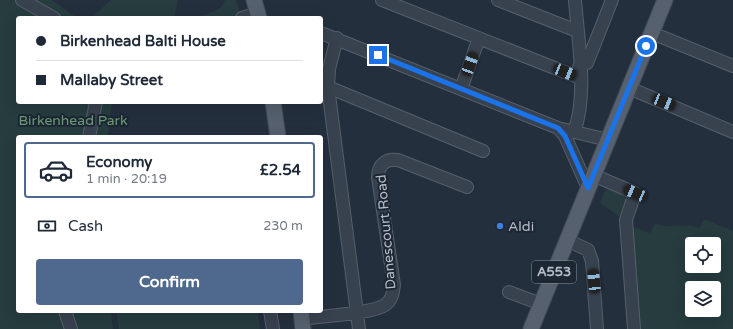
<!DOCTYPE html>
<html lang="en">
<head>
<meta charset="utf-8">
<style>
	:root { --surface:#fff; --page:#f2f2f3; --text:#1f2937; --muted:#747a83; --line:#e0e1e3; --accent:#4f688e }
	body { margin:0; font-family:"Varela Round",sans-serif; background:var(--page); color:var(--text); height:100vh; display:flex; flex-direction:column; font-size:15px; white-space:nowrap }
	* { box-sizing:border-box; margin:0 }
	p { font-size:13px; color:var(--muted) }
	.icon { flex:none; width:22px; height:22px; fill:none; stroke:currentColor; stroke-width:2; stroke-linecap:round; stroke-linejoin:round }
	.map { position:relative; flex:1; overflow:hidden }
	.drawer { position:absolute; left:16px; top:135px; width:307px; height:178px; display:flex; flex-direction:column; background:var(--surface); border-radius:4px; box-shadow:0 4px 16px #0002 }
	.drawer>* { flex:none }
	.hud { position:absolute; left:16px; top:16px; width:307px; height:88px; border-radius:4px; box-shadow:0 4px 16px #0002; display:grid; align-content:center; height:88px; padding:0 20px; background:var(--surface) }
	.tools { position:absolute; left:685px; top:237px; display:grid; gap:8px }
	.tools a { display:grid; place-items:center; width:36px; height:36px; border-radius:4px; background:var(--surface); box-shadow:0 4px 16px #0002; font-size:20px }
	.end { position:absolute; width:18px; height:18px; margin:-9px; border:5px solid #1a73e8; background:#fff; box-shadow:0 0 0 2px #fff }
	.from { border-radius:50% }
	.car { position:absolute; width:12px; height:24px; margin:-12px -6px; border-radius:5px; box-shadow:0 0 3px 1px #0007; background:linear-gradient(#222 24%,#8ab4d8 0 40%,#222 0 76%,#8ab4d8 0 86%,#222 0) }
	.hud b { display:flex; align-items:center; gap:14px; height:38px; font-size:15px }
	.hud b+b { border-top:1px solid var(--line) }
	.hud i { width:10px; height:10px; background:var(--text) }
	ul { padding:7px 0 0; list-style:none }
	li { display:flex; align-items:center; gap:12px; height:56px; margin:0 8px 6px; padding:0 12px; border:2px solid transparent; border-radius:4px }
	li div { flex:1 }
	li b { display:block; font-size:15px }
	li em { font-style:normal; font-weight:700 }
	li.active { border-color:var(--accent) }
	li>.icon { width:36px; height:36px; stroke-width:1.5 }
	.pay { display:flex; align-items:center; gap:10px; height:44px; padding:0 20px; font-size:15px }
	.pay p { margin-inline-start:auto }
	.button { display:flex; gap:8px; margin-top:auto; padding:8px 20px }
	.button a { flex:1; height:46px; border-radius:4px; background:var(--accent); color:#fff; font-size:16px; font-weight:700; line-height:46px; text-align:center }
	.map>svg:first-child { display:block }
	.green { fill:#263c3f; fill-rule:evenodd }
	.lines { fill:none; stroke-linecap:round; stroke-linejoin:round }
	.minor-casing { stroke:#565f6c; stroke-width:14 }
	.major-casing { stroke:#414a57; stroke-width:17 }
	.minor { stroke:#38414e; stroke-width:12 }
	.major { stroke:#56606e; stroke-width:15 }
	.route { stroke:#1a73e8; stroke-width:5 }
	.shop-dot { fill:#3f7fe0; stroke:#1d2633; stroke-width:1.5 }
	.labels { text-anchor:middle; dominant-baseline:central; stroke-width:4; stroke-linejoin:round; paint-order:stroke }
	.shield { fill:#1d2633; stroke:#878f9c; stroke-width:1 }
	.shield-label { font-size:13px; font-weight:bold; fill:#b4bcc9 }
	.park-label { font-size:14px; fill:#6b9a76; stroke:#1d2633 }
	.poi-label { font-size:14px; fill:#b4bcc9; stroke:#1d2633; text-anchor:start }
	.street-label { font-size:14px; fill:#b4bcc9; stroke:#1d2633 }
</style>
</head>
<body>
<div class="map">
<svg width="733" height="329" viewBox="0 0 733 329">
	<rect width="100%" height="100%" fill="#242f3e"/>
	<path class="green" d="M0 0H52L77 18H18V102H112L108 137H18V311H111L113 329H0Z
		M111 0H178L174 18H91Z
		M225 0H236L242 18H191C203 15 221 13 225 0Z
		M607 186 631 195 624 220 600 203Z
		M704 219 733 231V329H638L631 226 650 233 655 223C668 230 683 222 699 228ZM692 244H714V266H692ZM692 288H714V310H692Z
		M116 311H258L260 329H119Z"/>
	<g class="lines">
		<g class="minor-casing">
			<path id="minor" d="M22 0 54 18
				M382 0 580 78
				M498 0 577 31
				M242 18 258 13
				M321 33 558 128 608 140
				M652 33 733 66
				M337 38 329 69 328 87 359 329
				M579 67 587 63 612 0
				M328 87 483 151
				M629 88 733 132
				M461 89 479 38
				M558 128 565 136 588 188
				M574 132C588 95 578 40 575 0
				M89 137 96 102
				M593 175 635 193 626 220 634 329
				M567 240 588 250 592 261 597 329
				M509 292 541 304
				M65 311 71 329
				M270 311 273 329
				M302 319C320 316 372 314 385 305 392 300 393 293 394 285L378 177C378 165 386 158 398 160L467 187"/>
		</g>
		<g class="major-casing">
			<path id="major" d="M254 0 259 18
				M273 102 278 137
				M301 311 303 329
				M531 329 665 0"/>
		</g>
		<use href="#minor" class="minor"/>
		<use href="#major" class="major"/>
	</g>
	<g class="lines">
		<path class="route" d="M378 55 558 128 565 136 588 188 646 46"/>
	</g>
	<circle class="shop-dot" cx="500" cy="226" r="4"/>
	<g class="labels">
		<rect class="shield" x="532" y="261" width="44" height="22" rx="3"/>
		<g class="shield-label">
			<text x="554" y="272">A553</text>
		</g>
		<g class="park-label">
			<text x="73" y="120">Birkenhead Park</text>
		</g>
		<g class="poi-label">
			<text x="508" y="226">Aldi</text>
		</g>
		<g class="street-label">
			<text transform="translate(386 232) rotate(-95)">Danescourt Road</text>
		</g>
	</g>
</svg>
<div class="tools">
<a><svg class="icon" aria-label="locate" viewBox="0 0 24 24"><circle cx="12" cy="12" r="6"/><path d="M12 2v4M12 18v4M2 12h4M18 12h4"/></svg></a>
<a><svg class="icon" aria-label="layers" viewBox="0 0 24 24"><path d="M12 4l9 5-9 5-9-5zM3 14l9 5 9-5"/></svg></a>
</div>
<i class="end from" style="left:646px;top:46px"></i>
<i class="end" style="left:378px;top:55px"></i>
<i class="car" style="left:470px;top:64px;rotate:20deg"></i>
<i class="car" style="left:565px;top:72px;rotate:112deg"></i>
<i class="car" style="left:664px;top:102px;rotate:112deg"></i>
<i class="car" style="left:635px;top:193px;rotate:293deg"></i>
<i class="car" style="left:594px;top:281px;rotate:354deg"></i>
<div class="hud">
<b><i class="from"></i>Birkenhead Balti House</b>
<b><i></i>Mallaby Street</b>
</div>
<section class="drawer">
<ul>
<li class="active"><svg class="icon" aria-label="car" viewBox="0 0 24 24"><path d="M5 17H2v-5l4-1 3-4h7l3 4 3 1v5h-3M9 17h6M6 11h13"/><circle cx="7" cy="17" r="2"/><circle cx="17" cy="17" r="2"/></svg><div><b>Economy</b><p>1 min · 20:19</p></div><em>£2.54</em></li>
</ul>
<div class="pay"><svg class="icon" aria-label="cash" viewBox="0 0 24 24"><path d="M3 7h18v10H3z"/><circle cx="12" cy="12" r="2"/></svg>Cash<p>230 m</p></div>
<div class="button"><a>Confirm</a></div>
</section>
</div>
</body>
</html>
